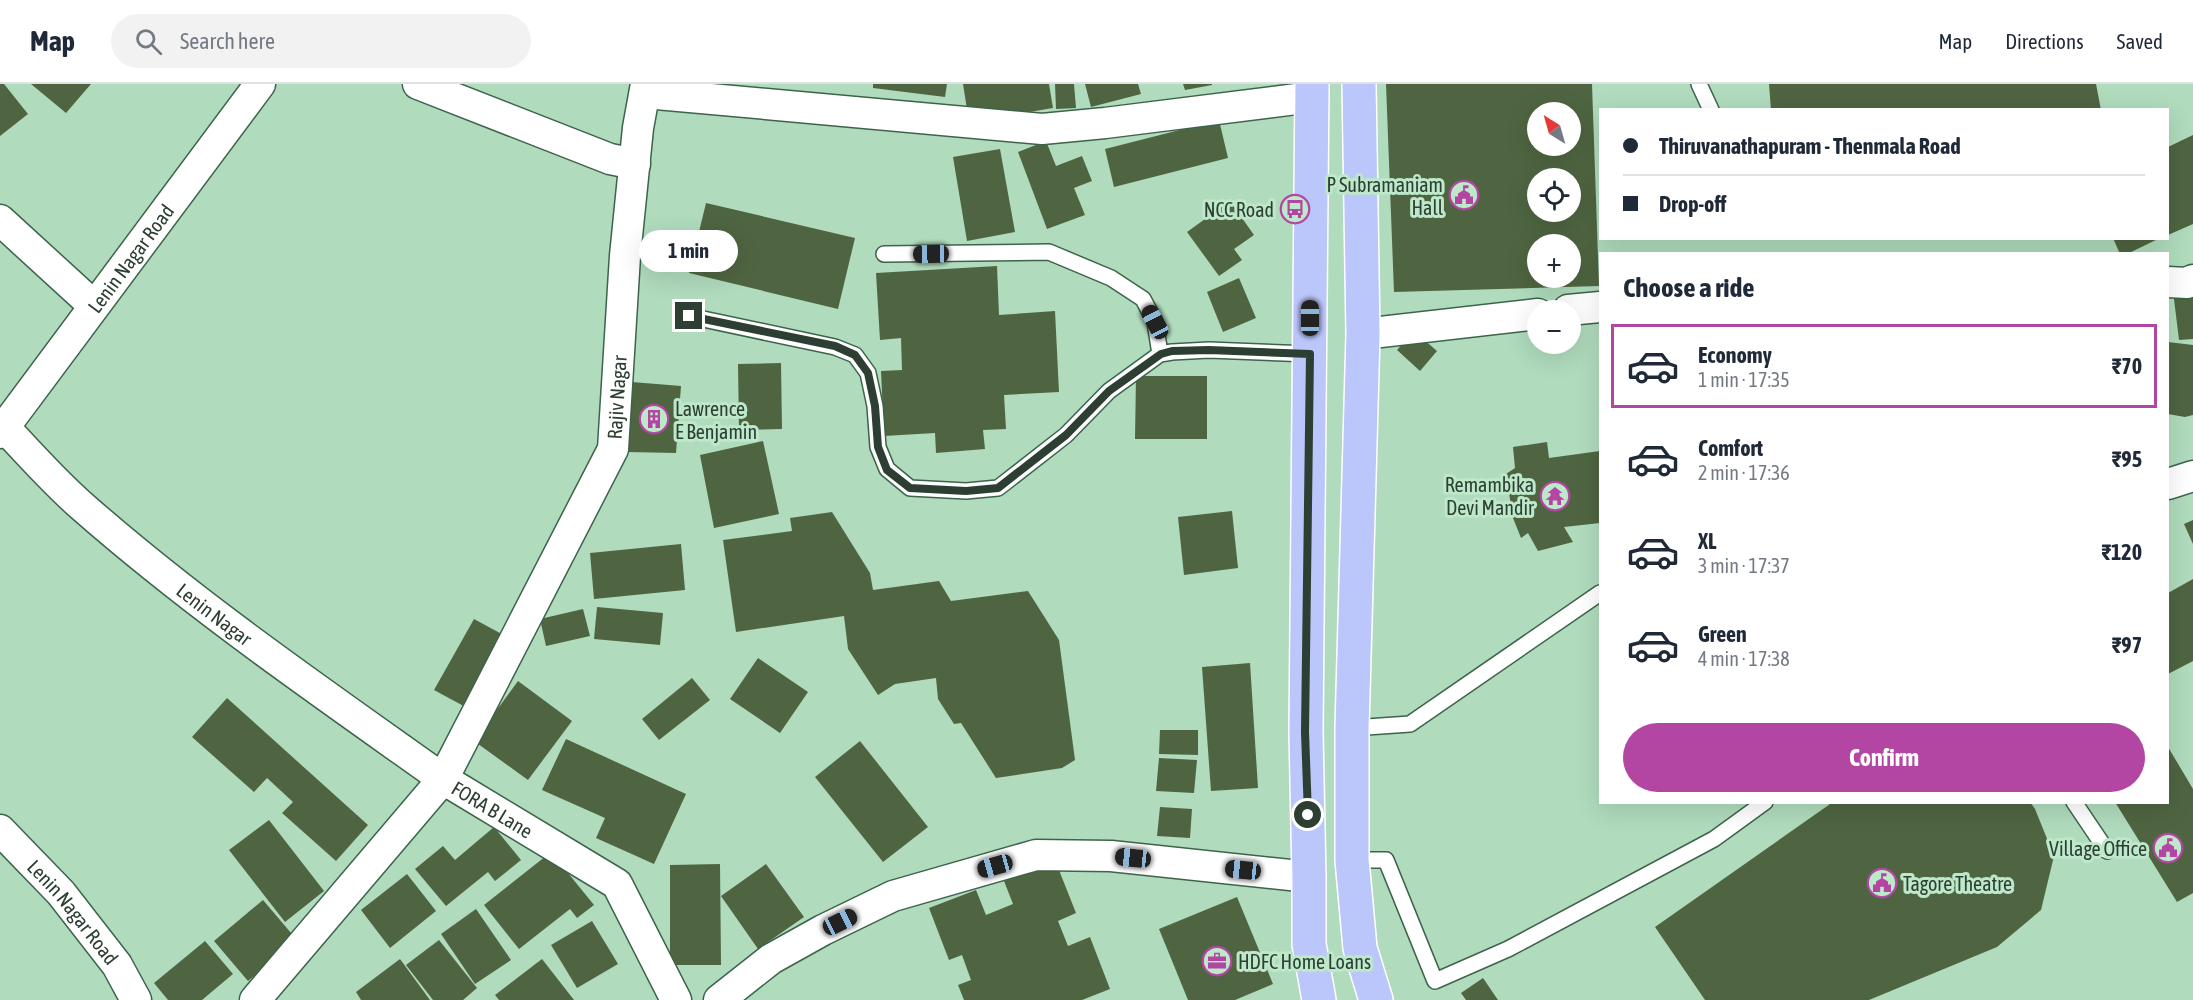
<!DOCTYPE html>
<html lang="en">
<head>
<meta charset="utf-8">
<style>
	:root { --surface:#fff; --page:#f2f2f3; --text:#1f2937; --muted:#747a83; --line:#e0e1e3; --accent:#b446a3 }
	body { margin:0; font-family:"Asap Condensed",sans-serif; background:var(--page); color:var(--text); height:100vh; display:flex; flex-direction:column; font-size:22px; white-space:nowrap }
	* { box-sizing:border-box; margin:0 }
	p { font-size:20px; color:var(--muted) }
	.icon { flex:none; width:33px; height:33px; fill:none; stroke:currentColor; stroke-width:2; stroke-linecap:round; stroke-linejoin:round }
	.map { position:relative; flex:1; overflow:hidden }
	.details { position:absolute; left:1599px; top:168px; width:570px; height:552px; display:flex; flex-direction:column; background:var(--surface); border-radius:0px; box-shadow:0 6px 24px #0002 }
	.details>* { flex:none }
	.guide { position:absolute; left:1599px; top:24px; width:570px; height:132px; border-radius:0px; box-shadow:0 6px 24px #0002; display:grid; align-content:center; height:132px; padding:0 24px; background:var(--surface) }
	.needle { width:39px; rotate:323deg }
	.controls { position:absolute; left:1527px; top:18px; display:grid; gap:12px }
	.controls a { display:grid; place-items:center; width:54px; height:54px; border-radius:50%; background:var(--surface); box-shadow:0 6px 24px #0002; font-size:30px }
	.end { position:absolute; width:27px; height:27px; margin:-14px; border:8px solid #2d3e32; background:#fff; box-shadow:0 0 0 3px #fff }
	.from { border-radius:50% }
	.bubble { position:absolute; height:42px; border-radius:21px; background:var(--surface); box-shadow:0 6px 24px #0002; font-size:20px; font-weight:700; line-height:42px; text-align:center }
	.car { position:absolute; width:18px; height:36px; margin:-18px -9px; border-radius:8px; box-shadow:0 0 4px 2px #0007; background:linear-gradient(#222 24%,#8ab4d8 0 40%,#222 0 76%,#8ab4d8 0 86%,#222 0) }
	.guide b { display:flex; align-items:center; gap:21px; height:57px; font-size:22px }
	.guide b+b { border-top:2px solid var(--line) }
	.guide i { width:15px; height:15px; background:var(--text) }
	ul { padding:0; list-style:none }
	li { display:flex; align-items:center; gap:18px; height:84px; margin:0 12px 9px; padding:0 12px; border:3px solid transparent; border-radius:0px }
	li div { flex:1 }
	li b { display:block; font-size:22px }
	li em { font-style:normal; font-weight:700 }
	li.selected { border-color:var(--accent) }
	li>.icon { width:54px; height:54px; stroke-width:1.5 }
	h2 { padding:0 24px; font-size:27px; line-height:72px }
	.primary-button { display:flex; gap:12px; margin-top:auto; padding:12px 24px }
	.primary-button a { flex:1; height:69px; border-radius:36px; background:var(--accent); color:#fff; font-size:24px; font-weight:700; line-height:69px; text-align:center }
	header { display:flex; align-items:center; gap:36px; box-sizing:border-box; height:84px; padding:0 30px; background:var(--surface); border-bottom:2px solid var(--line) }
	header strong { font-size:28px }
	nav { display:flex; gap:33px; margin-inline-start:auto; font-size:21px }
	.search { width:420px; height:54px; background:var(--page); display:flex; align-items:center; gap:15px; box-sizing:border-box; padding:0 21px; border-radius:33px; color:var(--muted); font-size:22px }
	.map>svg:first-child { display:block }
	.building { fill:#4f6541; fill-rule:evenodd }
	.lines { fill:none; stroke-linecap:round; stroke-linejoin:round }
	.lane-casing { stroke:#3d634a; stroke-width:18 }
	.street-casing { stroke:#3d634a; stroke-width:33 }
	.primary-casing { stroke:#fff; stroke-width:36 }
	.lane { stroke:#fff; stroke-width:15 }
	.street { stroke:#fff; stroke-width:30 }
	.primary { stroke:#bbc6fb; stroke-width:33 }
	.route { stroke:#2d3e32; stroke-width:8 }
	.labels { text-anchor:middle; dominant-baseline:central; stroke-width:6; stroke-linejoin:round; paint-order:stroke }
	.poi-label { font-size:20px; fill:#2d3e32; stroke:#bde8ca; text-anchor:end }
	.street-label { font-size:20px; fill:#2d3e32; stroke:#bde8ca }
</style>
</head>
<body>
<header>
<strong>Map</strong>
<div class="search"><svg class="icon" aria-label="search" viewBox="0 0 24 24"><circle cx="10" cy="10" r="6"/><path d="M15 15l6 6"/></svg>Search here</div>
<nav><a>Map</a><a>Directions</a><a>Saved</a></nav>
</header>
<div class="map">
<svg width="2193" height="916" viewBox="0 0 2193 916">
	<rect width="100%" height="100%" fill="#b0dbbd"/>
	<path class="building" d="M0 0H4L28 30 0 52Z
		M31 0H91L66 29Z
		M873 0H947L945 13 873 4Z
		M963 0H1049L1053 24 969 38Z
		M1055 0H1074L1076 24 1056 25Z
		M1085 0H1138L1141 10 1091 23Z
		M1183 0H1212V1L1185 6Z
		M1386 0H1592L1599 202 1394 208ZM1538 28H1570V62H1538ZM1538 94H1570V128H1538ZM1538 160H1570V194H1538Z
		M1769 0H2096L2101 26H1771Z
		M1219 36 1228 74 1114 103 1105 65Z
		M2193 51V140L2168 151V63Z
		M1046 57 1056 82 1082 72 1092 97 1074 104 1085 131 1047 145 1018 68Z
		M1000 65 1015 148 967 157 953 73Z
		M1230 117 1254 151 1234 165 1242 176 1219 192 1187 148Z
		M706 119 855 154 838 225 689 189Z
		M2113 154H2160L2127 170H2120Z
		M997 182 999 231 1055 227 1059 308 1004 311 1006 345 983 346 985 365 936 369 935 349 884 352 881 287 902 286 901 254 880 256 876 189Z
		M1239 194 1256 234 1223 248 1207 208Z
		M2193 205V255L2179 256 2173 207Z
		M1414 247 1437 267 1420 287 1397 266Z
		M2168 258 2193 261V331L2185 333 2168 330Z
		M781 279 782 345 739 346 738 280Z
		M1136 292H1207V355H1135Z
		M632 298 681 302 676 369 627 368Z
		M763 357 779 430 714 444 700 371Z
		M1547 358 1549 374 1600 367V439L1564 443 1573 458 1538 467 1528 449 1521 454 1513 434 1506 390 1515 384 1513 363Z
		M1232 427 1238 484 1184 491 1178 433Z
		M832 428 870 489 873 506 939 497 951 517 1028 507 1059 556 1075 676 1062 684 996 694 961 639 954 640 938 615 936 594 895 600 878 611 848 565 844 532 736 548 723 456 792 447 790 434Z
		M2193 436V460L2184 440Z
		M681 460 685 506 594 515 590 469Z
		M2193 495V577L2168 590V509Z
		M597 523 663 529 660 561 594 555Z
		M583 525 590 552 546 562 540 535Z
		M474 535 511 555 471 626 434 606Z
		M758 574 808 608 780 649 730 615Z
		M1250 579 1258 704 1211 707 1202 583Z
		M692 594 710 616 659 656 642 635Z
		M518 597 572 637 528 696 474 657Z
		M227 614 368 741 336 777 282 729 293 718 267 694 254 708 192 653Z
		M1160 646H1198V671L1159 670Z
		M566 655 686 710 654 780 596 754 605 734 542 706Z
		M860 657 928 743 883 778 815 693Z
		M2168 663 2193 705V809L2177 818 2115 718H2168Z
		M1159 674 1197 676 1194 709 1156 707Z
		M1833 718H2030L2035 725 2054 772 2041 826 1997 863 1869 916H1705L1655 843Z
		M1160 723 1192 725 1190 754 1157 752Z
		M269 736 324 807 285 838 229 766Z
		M494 743 521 776 495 797 488 788 446 822 415 785 443 762 455 776Z
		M551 768 594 821 577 834 570 825 519 865 484 821Z
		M1055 776 1076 829 1058 837 1068 862 1090 853 1110 905 1082 916H964L958 901 971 896 962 871 949 876 929 824 976 806 986 831 1013 820 1004 797Z
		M720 780 721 881H670V781Z
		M766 780 804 833 758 865 721 812Z
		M407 790 436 827 390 864 361 826Z
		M1237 813 1273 900 1235 916H1188L1159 845Z
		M263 816 297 856 248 897 214 857Z
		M476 825 511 876 475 900 441 850Z
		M592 837 618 880 577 904 551 861Z
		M439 856 477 904 463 916H433L406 881Z
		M205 857 233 890 202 916H168L154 899Z
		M400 875 430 916H361L356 908Z
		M542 875 574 916H499L495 911Z
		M1483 894 1498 916H1466L1461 909Z"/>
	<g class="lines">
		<g class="lane-casing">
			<path id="lane" d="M1699 0 1711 26
				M884 170 1049 168 1111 194 1143 215 1155 238 1160 270
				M689 232 835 263 855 271 868 289 875 322 878 363 887 385 910 404 966 407 998 404 1066 351 1109 307 1160 270 1172 268 1209 266 1310 270
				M1352 644 1410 640 1600 509
				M2074 718 2107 767
				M1352 776H1386L1435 897 1508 865 1714 755 1765 718"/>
		</g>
		<g class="street-casing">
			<g id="street">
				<path d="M418 0 610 75 635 80"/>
				<path d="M645 9 1042 45 1105 39 1312 13"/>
				<path d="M0 136 94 222"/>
				<path d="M2168 198 2187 199 2193 196"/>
				<path d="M1568 226 1600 223"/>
				<path d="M1363 250 1538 230"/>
				<path id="s1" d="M4 343C30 370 55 399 84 424 197 523 321 608 443 695L613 365 625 172 638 44 646 0"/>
				<path id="s2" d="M0 349 260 0"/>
				<path d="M2168 400 2193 392"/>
				<path id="s3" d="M0 746 61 809 117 881 136 916"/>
				<path id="s4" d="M255 916 443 695 617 800 676 916"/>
				<path d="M719 916 771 875 823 846 893 812 1036 771 1111 772 1309 793"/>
			</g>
		</g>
		<g class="primary-casing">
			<path id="primary" d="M1312 0 1306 648 1309 793V860L1319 916
				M1359 0 1363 250 1352 644V776L1360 864 1376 916"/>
		</g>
		<use href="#lane" class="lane"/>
		<use href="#street" class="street"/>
		<use href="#primary" class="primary"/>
	</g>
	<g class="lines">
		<path class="route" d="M689 232 835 262 855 271 868 289 875 322 878 363 887 386 910 404 966 407 998 404 1066 351 1109 307 1161 270 1172 267 1209 266 1310 270 1305 648 1308 731"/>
	</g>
	<defs>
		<g id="civic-ring" transform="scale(1.5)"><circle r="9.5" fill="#bde8ca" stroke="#b446a3" stroke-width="1.5"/><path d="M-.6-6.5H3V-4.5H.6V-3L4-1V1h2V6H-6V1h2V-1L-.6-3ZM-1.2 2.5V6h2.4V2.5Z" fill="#b446a3"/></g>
		<g id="bus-ring" transform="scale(1.5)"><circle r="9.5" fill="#bde8ca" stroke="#b446a3" stroke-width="1.5"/><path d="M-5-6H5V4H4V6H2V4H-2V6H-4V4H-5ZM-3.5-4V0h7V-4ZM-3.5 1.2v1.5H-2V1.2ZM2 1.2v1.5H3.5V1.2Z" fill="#b446a3"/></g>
		<g id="building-ring" transform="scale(1.5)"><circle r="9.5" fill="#bde8ca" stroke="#b446a3" stroke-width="1.5"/><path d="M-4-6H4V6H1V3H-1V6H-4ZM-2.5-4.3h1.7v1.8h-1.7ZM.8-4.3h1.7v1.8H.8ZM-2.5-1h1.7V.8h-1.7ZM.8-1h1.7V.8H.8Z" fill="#b446a3"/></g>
		<g id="temple-ring" transform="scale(1.5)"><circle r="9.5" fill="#bde8ca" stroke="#b446a3" stroke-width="1.5"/><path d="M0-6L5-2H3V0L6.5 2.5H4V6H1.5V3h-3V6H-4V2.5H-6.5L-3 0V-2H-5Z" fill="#b446a3"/></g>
		<g id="office-ring" transform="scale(1.5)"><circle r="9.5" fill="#bde8ca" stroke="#b446a3" stroke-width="1.5"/><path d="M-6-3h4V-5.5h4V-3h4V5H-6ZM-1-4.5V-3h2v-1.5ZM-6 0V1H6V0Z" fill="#b446a3"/></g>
	</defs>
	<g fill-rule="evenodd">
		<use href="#civic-ring" x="1464" y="111"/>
		<use href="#bus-ring" x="1295" y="125"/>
		<use href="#building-ring" x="654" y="335"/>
		<use href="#temple-ring" x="1555" y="412"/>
		<use href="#civic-ring" x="2168" y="764"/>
		<use href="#civic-ring" x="1882" y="799"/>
		<use href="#office-ring" x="1217" y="877"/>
	</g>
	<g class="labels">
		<g class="poi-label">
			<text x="1443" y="100">P Subramaniam<tspan x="1443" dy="23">Hall</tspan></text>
			<text x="1274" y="125">NCC Road</text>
			<text x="675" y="324" text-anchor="start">Lawrence<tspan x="675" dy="23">E Benjamin</tspan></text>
			<text x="1534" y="400">Remambika<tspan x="1534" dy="23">Devi Mandir</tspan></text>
			<text x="2147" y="764">Village Office</text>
			<text x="1903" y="799" text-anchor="start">Tagore Theatre</text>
			<text x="1238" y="877" text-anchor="start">HDFC Home Loans</text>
		</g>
		<g class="street-label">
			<text stroke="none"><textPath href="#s2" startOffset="218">Lenin Nagar Road</textPath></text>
			<text stroke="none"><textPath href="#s1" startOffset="987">Rajiv Nagar</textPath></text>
			<text stroke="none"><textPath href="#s1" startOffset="282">Lenin Nagar</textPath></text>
			<text stroke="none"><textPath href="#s4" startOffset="348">FORA B Lane</textPath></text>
			<text stroke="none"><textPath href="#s3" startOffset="110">Lenin Nagar Road</textPath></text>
		</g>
	</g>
</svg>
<div class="controls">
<a><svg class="needle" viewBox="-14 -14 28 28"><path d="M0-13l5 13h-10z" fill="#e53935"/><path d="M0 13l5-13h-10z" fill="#747a83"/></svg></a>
<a><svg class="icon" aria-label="locate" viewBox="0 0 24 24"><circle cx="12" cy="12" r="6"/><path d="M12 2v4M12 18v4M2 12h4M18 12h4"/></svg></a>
<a>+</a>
<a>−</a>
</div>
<i class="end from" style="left:1308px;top:731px"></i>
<i class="end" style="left:689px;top:232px"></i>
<div class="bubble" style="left:639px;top:146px;width:99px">1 min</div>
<i class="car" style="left:931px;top:170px;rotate:269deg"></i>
<i class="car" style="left:1310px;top:234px;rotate:0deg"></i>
<i class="car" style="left:1155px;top:238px;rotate:332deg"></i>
<i class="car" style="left:1133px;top:774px;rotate:276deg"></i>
<i class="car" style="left:995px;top:782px;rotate:254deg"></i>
<i class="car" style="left:1243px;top:786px;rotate:276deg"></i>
<i class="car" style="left:840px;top:838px;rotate:64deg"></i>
<div class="guide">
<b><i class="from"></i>Thiruvanathapuram - Thenmala Road</b>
<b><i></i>Drop-off</b>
</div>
<section class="details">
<h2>Choose a ride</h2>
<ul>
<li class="selected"><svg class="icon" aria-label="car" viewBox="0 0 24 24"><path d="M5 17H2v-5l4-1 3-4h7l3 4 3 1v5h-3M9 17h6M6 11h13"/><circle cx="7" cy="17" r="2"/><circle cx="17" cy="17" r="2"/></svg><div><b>Economy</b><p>1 min · 17:35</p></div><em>₹70</em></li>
<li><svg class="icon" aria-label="car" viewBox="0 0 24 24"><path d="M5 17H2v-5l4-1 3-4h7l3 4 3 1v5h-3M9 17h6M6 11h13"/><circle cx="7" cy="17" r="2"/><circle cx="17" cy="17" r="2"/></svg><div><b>Comfort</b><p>2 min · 17:36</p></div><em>₹95</em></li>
<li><svg class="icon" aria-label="car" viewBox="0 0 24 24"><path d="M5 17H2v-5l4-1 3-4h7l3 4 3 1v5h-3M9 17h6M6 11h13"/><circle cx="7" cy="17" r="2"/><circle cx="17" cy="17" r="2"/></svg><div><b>XL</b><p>3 min · 17:37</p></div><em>₹120</em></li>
<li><svg class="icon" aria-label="car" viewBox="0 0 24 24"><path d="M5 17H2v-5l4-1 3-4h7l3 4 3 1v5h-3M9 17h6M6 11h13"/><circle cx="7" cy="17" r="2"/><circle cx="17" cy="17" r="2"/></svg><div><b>Green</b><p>4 min · 17:38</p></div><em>₹97</em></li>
</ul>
<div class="primary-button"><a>Confirm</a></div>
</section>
</div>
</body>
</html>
